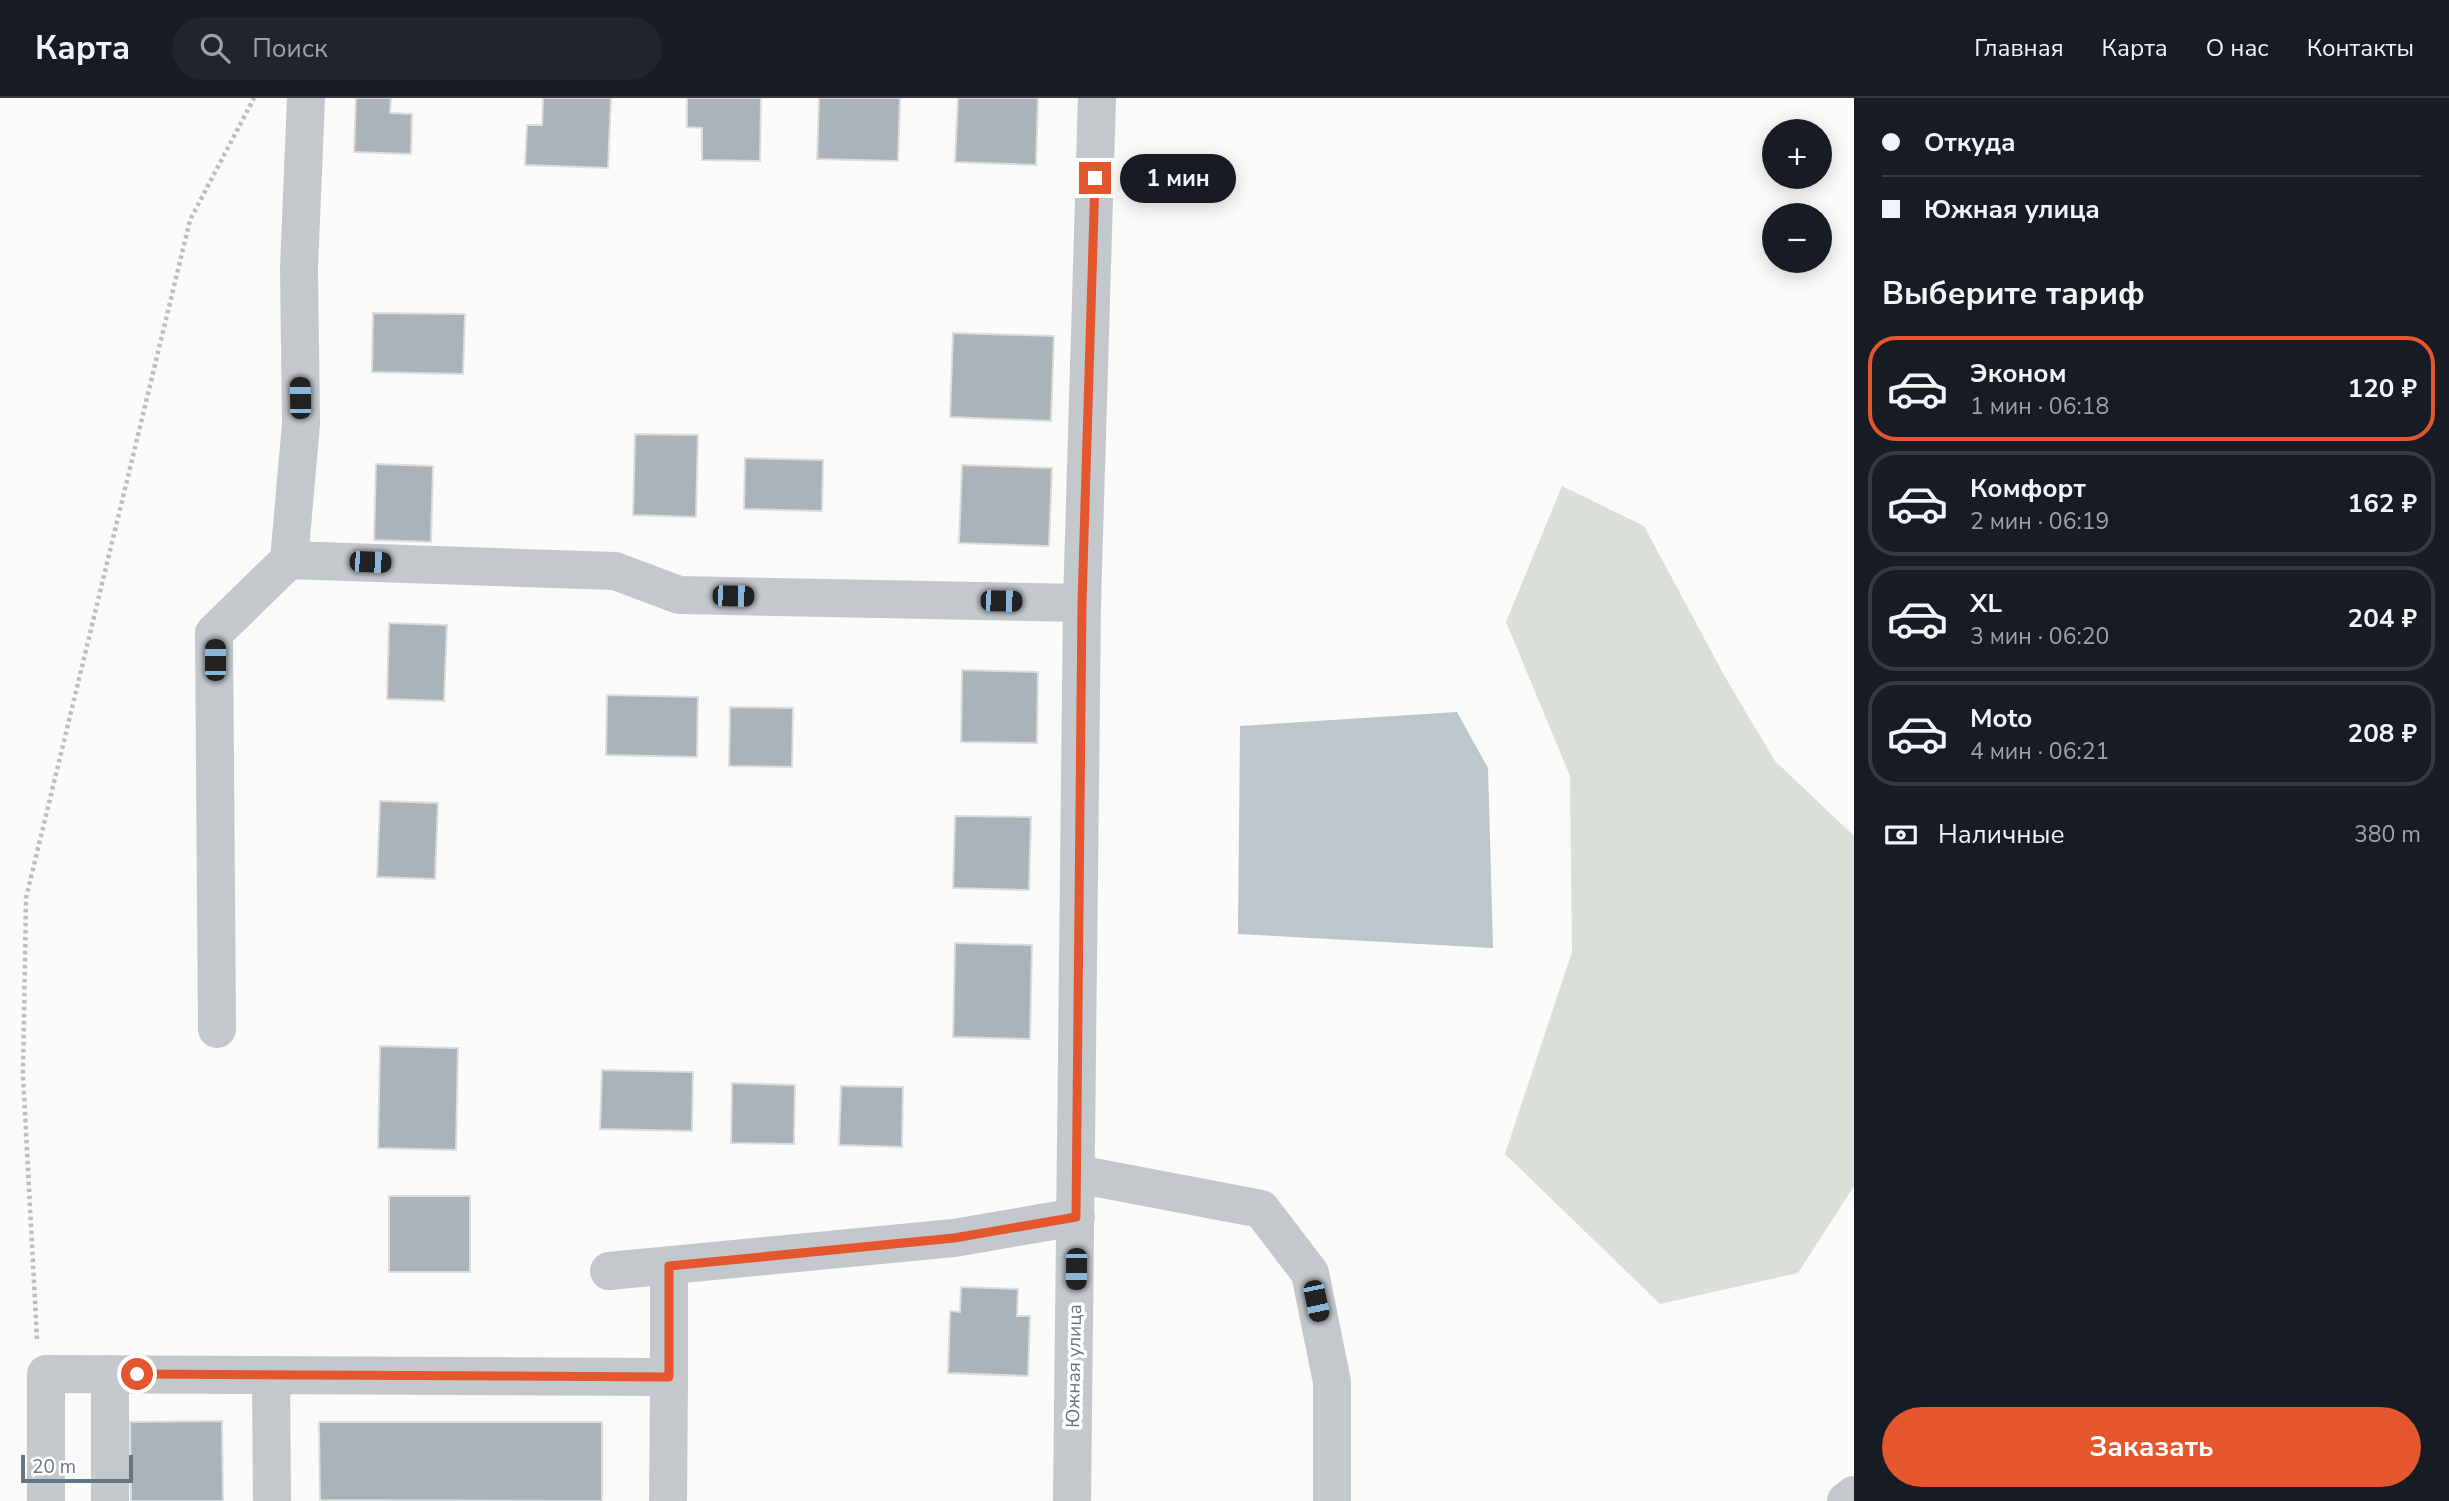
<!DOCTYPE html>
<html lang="ru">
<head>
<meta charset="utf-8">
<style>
	:root { --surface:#171b24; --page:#20242c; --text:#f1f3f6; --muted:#9ea1a6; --line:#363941; --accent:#e4572e }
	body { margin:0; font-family:"Nunito Sans",sans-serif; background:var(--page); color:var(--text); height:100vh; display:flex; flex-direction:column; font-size:26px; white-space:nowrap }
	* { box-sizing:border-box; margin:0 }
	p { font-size:23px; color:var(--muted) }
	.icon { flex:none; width:38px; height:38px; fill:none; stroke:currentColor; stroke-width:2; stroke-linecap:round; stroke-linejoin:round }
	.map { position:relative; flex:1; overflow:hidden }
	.side { display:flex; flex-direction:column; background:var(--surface); width:595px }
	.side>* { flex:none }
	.top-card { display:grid; align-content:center; height:154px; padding:0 28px; background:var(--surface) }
	.tools { position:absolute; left:1762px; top:21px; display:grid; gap:14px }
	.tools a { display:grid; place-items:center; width:70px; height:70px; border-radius:50%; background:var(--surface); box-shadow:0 4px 18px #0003; font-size:35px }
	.scale { position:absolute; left:21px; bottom:18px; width:112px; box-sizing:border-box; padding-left:7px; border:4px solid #657683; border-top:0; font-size:19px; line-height:24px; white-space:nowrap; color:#657683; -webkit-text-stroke:5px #fff; paint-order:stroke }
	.end { position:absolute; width:32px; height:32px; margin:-16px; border:9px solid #e4572e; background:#fff; box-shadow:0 0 0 4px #fff }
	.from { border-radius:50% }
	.bubble { position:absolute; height:49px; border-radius:24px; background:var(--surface); box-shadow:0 4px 18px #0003; font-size:23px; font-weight:700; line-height:49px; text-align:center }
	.car { position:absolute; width:21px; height:42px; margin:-21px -10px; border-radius:9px; box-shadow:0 0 5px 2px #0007; background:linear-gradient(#222 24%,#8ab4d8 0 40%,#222 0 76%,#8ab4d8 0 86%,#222 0) }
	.top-card b { display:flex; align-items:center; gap:24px; height:66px; font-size:26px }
	.top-card b+b { border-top:2px solid var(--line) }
	.top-card i { width:18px; height:18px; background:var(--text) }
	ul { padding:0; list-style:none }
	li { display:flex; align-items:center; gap:21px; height:105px; margin:0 14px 10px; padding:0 14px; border:4px solid var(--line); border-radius:28px }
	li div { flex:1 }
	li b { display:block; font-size:26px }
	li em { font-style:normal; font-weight:700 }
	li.on { border-color:var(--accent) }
	li>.icon { width:63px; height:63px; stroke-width:1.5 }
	h2 { padding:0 28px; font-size:32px; line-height:84px }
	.pay { display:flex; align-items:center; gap:18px; height:77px; padding:0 28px; font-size:26px }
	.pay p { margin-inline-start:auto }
	.primary-button { display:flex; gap:14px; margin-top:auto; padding:14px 28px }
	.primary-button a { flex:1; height:80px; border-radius:42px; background:var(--accent); color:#fff; font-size:28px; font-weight:700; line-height:80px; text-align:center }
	header { display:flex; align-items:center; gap:42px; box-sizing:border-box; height:98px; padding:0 35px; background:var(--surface); border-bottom:2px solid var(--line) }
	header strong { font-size:33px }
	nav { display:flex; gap:38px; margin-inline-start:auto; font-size:24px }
	.search { width:490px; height:63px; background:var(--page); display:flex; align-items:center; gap:18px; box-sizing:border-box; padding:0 24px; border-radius:38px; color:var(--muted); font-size:26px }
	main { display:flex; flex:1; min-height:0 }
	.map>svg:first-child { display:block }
	.green { fill:#dadfd7 }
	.water { fill:#bbc7cb }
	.building { fill:#aab3b9; stroke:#dcdcda; stroke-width:2 }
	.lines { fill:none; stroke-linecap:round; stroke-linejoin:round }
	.path { stroke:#bbbfc2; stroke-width:4.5; stroke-dasharray:3.5 3.5; stroke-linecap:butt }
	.street { stroke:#c3c8cc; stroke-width:38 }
	.route { stroke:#e4572e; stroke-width:9 }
	.labels { text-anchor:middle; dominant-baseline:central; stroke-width:7; stroke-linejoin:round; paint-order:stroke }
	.street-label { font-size:19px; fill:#657683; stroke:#fff }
</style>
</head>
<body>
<header>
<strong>Карта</strong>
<div class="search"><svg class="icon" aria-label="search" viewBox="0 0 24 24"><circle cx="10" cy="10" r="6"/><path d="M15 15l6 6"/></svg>Поиск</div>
<nav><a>Главная</a><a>Карта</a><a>О нас</a><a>Контакты</a></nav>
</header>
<main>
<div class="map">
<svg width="1854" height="1403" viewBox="0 0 1854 1403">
	<rect width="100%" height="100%" fill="#fafaf8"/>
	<path class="green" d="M1562 388 1644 428 1725 579 1775 663 1854 738V1088L1798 1175 1660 1206 1505 1056 1572 854 1570 678 1506 524Z"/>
	<path class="water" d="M1457 614 1488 670 1493 850 1238 836 1240 628Z"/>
	<path class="building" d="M356 0H391L390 15 412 16 411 56 354 54Z
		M543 0H611L608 70 525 67 527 27H542Z
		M687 0H761L760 63 702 62V30L687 29Z
		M819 0H900L898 63 817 61Z
		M958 0H1038L1036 67 955 64Z
		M373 215 465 216 463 276 372 274Z
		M953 235 1054 238 1051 323 950 319Z
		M635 336 698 337 696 419 633 417Z
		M745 360 823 362 822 413 744 411Z
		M376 366 433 368 431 444 374 442Z
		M962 367 1052 370 1049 448 959 445Z
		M389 525 447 527 444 603 387 601Z
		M962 572 1038 574 1037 645 961 644Z
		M607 597 698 599 697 659 606 657Z
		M730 609 793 610 792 669 729 668Z
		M380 703 438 705 435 781 377 779Z
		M955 718 1031 719 1029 792 953 790Z
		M955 845 1032 847 1030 941 953 939Z
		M380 948 458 950 456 1052 378 1050Z
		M602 972 693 974 692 1033 600 1031Z
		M732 985 795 987 794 1046 731 1045Z
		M841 988 903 989 902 1049 839 1047Z
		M389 1098H470V1174H389Z
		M961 1189 1018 1191 1017 1218H1030L1028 1278 948 1275 950 1213 960 1214Z
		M222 1323 223 1403H131L130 1324Z
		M319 1324H602V1403L320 1402Z"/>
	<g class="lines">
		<path class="path" d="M37 1241 23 977 26 800 190 122 254 0"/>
		<path class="street" d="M289 462 615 473 679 497 1082 505
			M217 931 214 535 289 462 301 326 299 170 306 0
			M1077 1076 1261 1111 1310 1175 1332 1284V1403
			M609 1173 954 1140 1076 1119
			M110 1276V1403
			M271 1277 272 1403
			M669 1279V1168
			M46 1403V1276L669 1279 668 1403
			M1072 1403 1082 505 1097 0
			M1846 1403 1854 1397"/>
	</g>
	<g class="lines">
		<path class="route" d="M137 1276 669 1279V1168L954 1140 1076 1119 1082 505 1095 80"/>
	</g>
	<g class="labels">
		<g class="street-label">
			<text transform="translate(1074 1268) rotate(-89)">Южная улица</text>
		</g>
	</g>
</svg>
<div class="tools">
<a>+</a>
<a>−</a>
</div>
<div class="scale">20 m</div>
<i class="end from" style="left:137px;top:1276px"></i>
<i class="end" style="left:1095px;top:80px"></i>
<div class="bubble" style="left:1120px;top:56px;width:116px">1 мин</div>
<i class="car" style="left:300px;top:300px;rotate:359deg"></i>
<i class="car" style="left:370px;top:464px;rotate:92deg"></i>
<i class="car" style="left:733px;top:498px;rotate:91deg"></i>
<i class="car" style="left:1001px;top:503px;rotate:91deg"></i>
<i class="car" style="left:215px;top:562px;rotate:0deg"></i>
<i class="car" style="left:1076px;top:1171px;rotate:181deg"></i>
<i class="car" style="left:1316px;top:1203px;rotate:168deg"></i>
</div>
<section class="side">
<div class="top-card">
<b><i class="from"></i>Откуда</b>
<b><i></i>Южная улица</b>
</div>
<h2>Выберите тариф</h2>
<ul>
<li class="on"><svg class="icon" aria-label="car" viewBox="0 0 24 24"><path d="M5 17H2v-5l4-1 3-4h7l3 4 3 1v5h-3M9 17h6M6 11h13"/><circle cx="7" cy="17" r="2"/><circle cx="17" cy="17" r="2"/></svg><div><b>Эконом</b><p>1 мин · 06:18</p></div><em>120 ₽</em></li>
<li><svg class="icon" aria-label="car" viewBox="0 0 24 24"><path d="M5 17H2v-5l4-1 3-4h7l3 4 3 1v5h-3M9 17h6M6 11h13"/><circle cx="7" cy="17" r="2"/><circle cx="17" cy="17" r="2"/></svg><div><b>Комфорт</b><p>2 мин · 06:19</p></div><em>162 ₽</em></li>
<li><svg class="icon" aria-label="car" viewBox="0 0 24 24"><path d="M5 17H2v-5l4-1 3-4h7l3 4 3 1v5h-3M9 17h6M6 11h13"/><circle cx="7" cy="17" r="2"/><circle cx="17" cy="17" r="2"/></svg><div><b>XL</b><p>3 мин · 06:20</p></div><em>204 ₽</em></li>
<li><svg class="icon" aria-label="car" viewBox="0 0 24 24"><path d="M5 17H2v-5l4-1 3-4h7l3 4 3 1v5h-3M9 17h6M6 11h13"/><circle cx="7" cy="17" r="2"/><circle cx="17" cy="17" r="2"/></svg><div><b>Moto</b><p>4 мин · 06:21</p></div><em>208 ₽</em></li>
</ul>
<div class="pay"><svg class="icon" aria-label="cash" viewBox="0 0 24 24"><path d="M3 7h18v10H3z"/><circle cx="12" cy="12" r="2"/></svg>Наличные<p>380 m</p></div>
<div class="primary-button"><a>Заказать</a></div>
</section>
</main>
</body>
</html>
